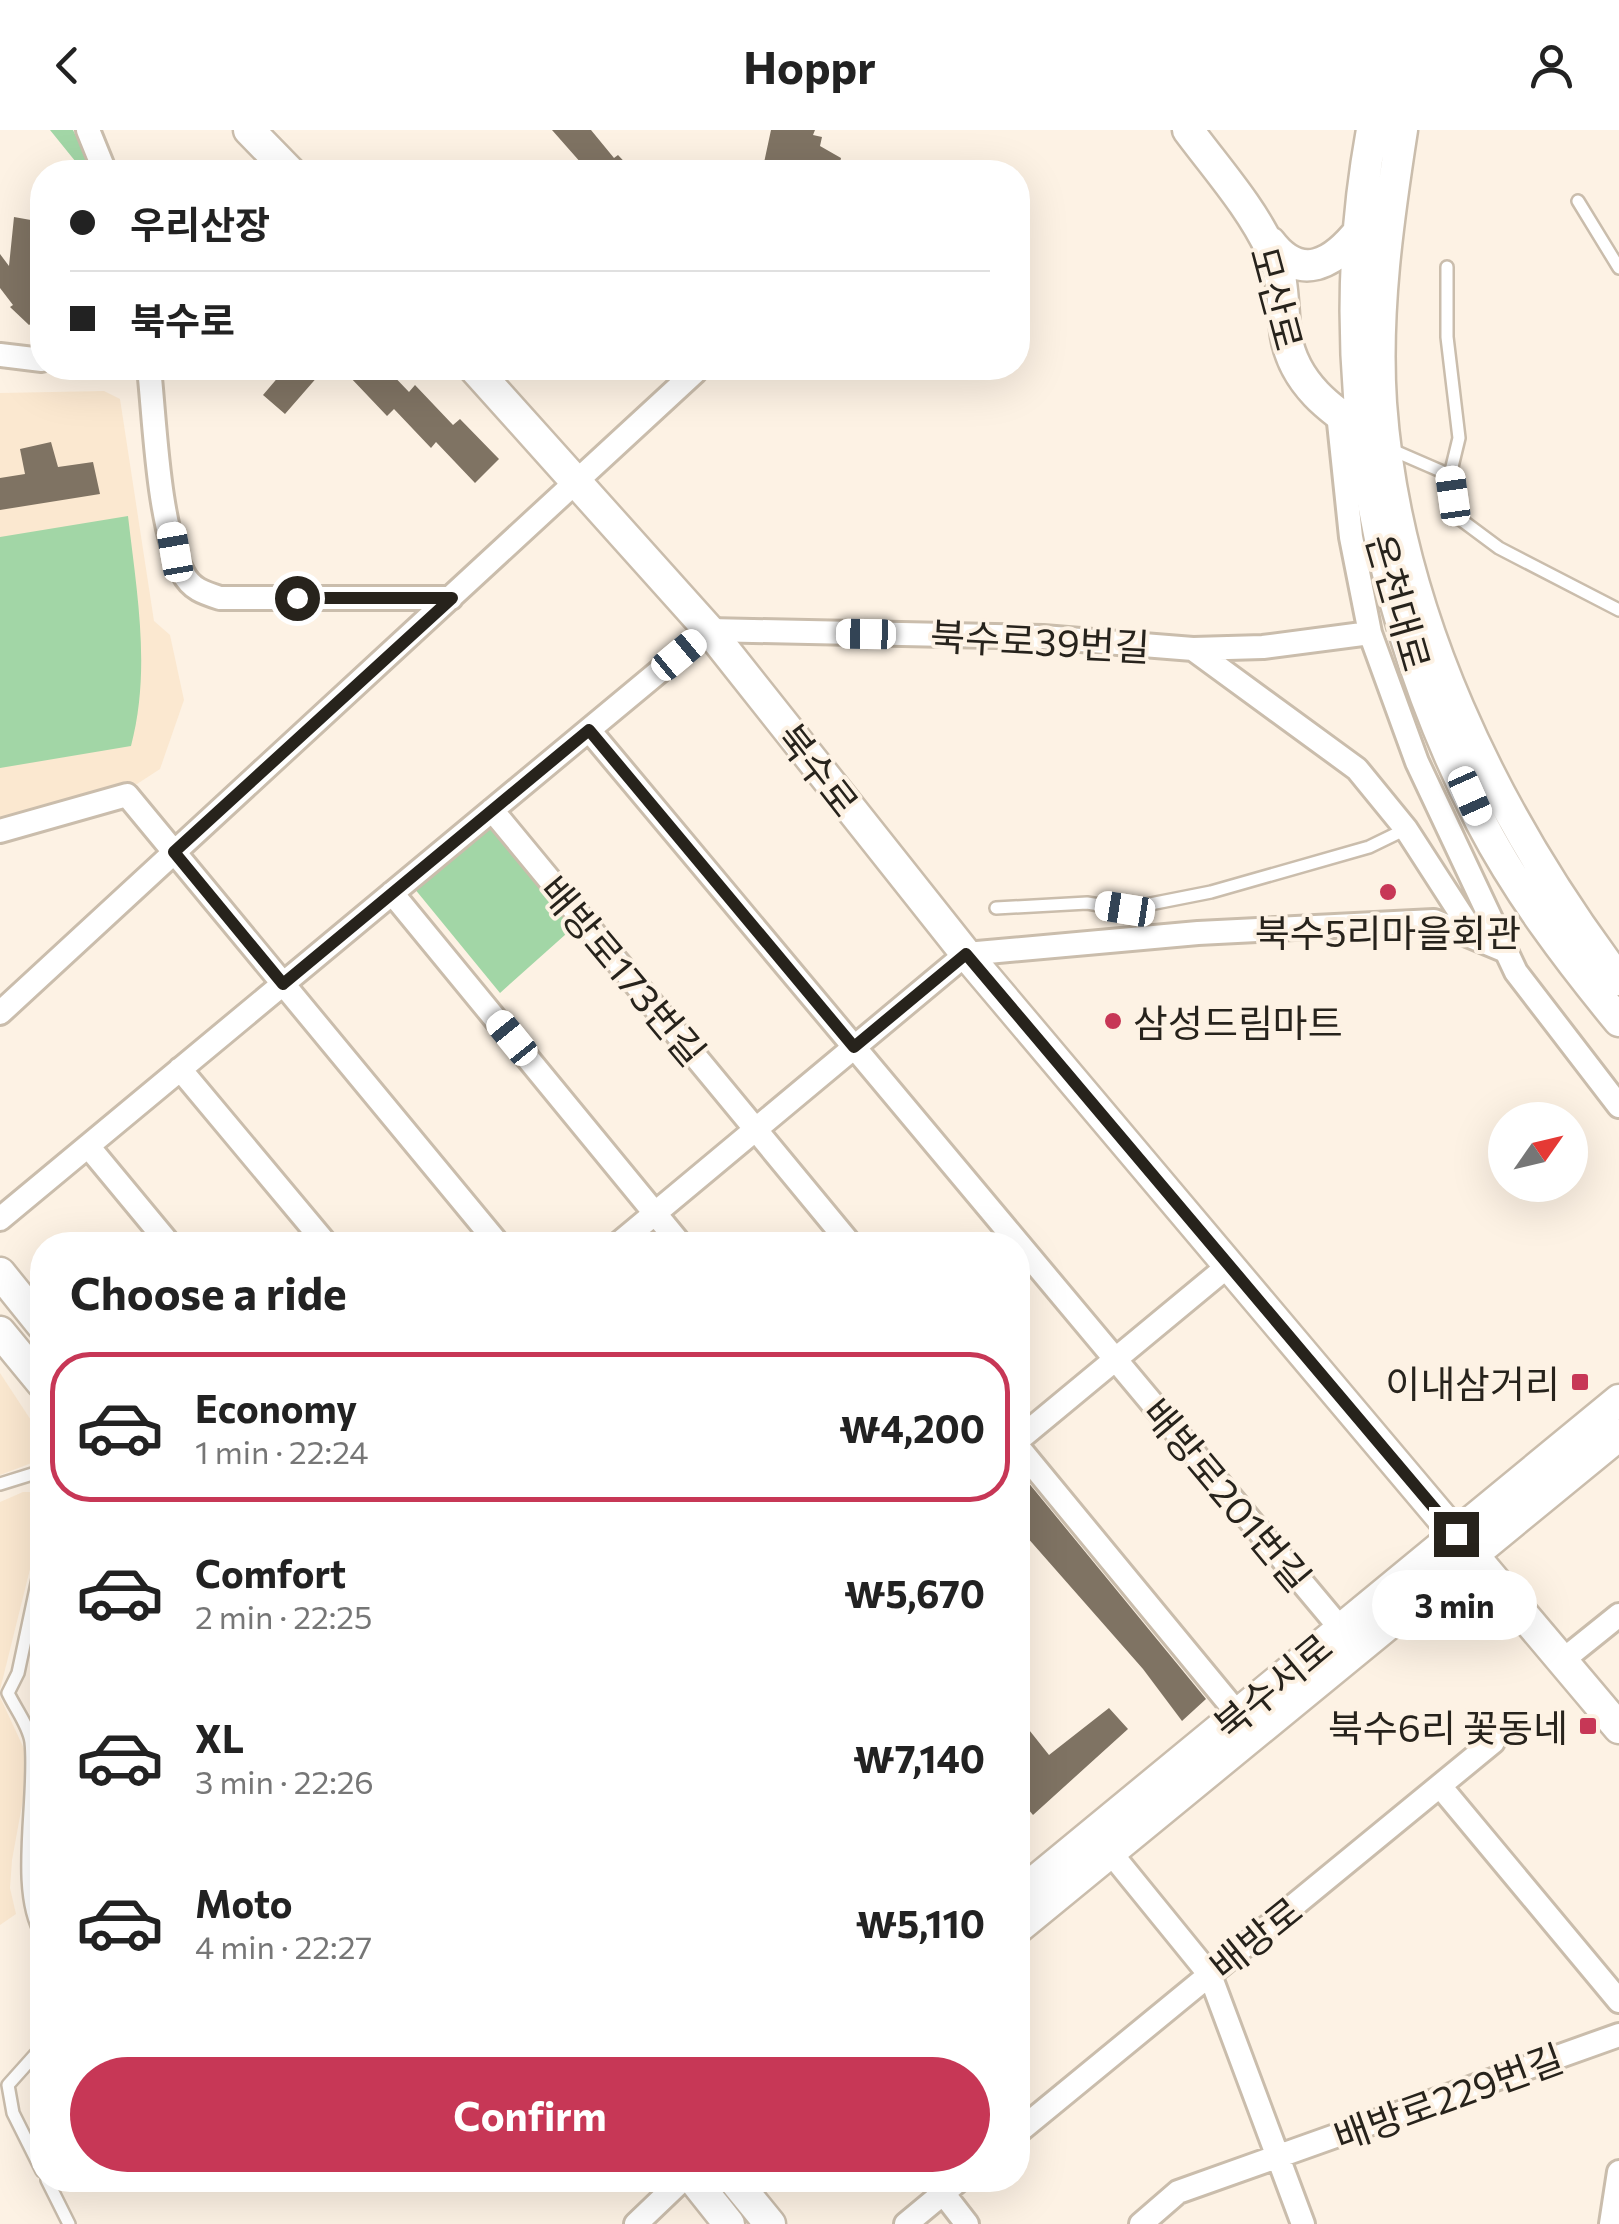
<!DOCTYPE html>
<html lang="en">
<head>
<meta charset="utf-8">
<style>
	:root { --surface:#fff; --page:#f6f6f6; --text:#222; --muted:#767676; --line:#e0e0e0; --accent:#c73756 }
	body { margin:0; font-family:Commissioner,"Noto Sans KR",sans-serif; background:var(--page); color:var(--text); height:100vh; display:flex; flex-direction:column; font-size:38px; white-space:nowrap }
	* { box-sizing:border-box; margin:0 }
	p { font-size:32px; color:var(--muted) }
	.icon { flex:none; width:55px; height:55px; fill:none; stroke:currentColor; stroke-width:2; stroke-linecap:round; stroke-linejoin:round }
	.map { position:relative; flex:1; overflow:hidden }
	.drawer { position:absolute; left:30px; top:1102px; width:1000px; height:960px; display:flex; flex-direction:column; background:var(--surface); border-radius:40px; box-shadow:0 10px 40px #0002 }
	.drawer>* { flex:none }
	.top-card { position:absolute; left:30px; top:30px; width:1000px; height:220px; border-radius:40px; box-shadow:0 10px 40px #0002; display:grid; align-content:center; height:220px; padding:0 40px; background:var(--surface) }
	.needle { width:65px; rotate:56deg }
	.controls { position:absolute; left:1488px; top:972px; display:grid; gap:20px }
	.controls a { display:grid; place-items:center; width:100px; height:100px; border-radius:50%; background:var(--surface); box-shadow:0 10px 40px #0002; font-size:50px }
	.end { position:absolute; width:45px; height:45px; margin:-22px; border:12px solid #27231c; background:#fff; box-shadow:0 0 0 5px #fff }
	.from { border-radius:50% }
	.bubble { position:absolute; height:70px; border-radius:35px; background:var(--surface); box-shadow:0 10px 40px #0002; font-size:32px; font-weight:700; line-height:70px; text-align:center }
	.car { position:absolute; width:30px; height:60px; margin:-30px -15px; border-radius:12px; box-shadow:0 0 8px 2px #0007; background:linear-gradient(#fff 24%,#345 0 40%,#fff 0 76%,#345 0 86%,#fff 0) }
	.top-card b { display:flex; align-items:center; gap:35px; height:95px; font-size:38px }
	.top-card b+b { border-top:2px solid var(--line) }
	.top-card i { width:25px; height:25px; background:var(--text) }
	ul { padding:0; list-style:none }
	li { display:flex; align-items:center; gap:30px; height:150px; margin:0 20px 15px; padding:0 20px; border:5px solid transparent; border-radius:40px }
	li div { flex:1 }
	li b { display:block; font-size:38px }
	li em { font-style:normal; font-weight:700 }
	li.selected { border-color:var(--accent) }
	li>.icon { width:90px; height:90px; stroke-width:1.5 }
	h2 { padding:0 40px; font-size:45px; line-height:120px }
	.primary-button { display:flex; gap:20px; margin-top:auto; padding:20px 40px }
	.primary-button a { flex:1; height:115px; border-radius:60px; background:var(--accent); color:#fff; font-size:40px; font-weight:700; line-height:115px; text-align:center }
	header { display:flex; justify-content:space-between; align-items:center; height:130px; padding:0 40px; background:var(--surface); font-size:45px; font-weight:700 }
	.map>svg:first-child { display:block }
	.built { fill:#fbe8d0 }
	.green { fill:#a2d6a6 }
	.building { fill:#7f7363 }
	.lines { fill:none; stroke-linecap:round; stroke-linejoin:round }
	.lane-casing { stroke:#cabdac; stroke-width:16 }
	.street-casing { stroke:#cabdac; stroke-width:28 }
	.secondary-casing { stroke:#cabdac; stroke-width:35 }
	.lane { stroke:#fff; stroke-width:11 }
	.street { stroke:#fff; stroke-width:22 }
	.secondary { stroke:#fff; stroke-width:30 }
	.route { stroke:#27231c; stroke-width:12 }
	.poi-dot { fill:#c73756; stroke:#fdf2e4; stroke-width:4 }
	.labels { text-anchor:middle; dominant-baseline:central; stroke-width:8; stroke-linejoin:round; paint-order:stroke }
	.street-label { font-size:38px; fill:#27231c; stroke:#fdf2e4 }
	.poi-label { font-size:38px; fill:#27231c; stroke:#fdf2e4; text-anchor:end }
</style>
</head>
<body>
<header><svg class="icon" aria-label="back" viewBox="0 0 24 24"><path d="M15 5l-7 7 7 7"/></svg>Hoppr<svg class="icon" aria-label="person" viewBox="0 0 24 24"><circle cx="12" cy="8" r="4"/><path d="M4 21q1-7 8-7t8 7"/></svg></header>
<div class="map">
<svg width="1619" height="2094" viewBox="0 0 1619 2094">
	<rect width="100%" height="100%" fill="#fdf2e4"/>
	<path class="built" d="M104 261 120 269 154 491 170 505 184 570 160 639 137 654 40 686 0 693V263Z
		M0 1243 42 1307V1329L0 1345Z
		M23 1362H42V1407L30 1439 0 1560V1372Z
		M0 1567 26 1623 27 1648 12 1730 10 1758 16 1784 0 1795Z"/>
	<path class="green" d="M50 0H73L94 42H84Z
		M128 386C137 464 151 540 131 616L0 638V407Z
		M492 692 575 796 500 863 414 758Z"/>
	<path class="building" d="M552 0H591L614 28 618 25 634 42H589Z
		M771 0H815L813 5 822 7 820 16 841 28 838 42H762Z
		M14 87 42 92V186L29 195 10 177 13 175 0 158V124L9 136Z
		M286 238H318L319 245 285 284 263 265Z
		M358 238H386L409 262 415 255 453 295 460 289 499 329 475 353 436 312 431 318 394 279 387 286 349 246Z
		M51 312 58 337 93 332 100 364 0 380V348L25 344 20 319Z
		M1018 1340 1206 1569 1182 1591 1143 1539 1026 1406 1018 1414Z
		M1109 1578 1128 1599 1033 1685 1018 1667V1586L1049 1625Z"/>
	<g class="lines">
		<g class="lane-casing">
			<path id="lane" d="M1578 71 1619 138
				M1447 137V207L1459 308 1450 345 1456 386 1499 418 1619 480
				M1390 319 1450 345
				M996 778 1087 773 1125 779 1211 762 1369 717 1406 699
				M0 1354 42 1341
				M42 1430 18 1543 8 1563C15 1578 29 1596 31 1612 37 1666 14 1761 42 1805
				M42 1917 8 1955 13 1983 42 2041
				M47 2050 69 2094"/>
		</g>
		<g class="street-casing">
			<path id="street" d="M88 0 105 42
				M0 225 42 230
				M149 238C155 293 158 395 183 443 191 459 204 463 220 468H451
				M1338 283 1351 407 1370 503 1417 632 1516 842 1619 976
				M1193 519 1357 639 1406 699 1477 809
				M589 600 1341 1499
				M492 680 851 1115
				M0 701 127 665 499 1115
				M392 763 681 1115
				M0 883 695 242
				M180 939 327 1115
				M88 1016 170 1115
				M0 1089 709 500 1043 507 1193 519 1263 517 1370 503
				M617 1115 966 824 1198 803 1434 791 1506 821
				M1018 1310 1228 1136
				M1018 1317 1238 1584
				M1563 1530 1619 1485
				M1440 1656 1619 1871
				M1110 1722 1210 1845 1303 2094
				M1018 2002 1493 1612
				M943 2063 967 2094
				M636 2094 682 2050
				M906 2094 959 2050
				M1141 2094 1178 2062 1619 1905
				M1611 2094 1619 2042"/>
		</g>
		<g class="secondary-casing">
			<path id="secondary" d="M249 0 290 42
				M1188 0C1217 39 1252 78 1272 122 1285 149 1282 178 1286 206 1294 254 1331 280 1368 305
				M1372 0C1329 234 1373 481 1481 692 1518 763 1568 829 1619 891
				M1402 0C1388 90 1375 182 1381 273 1396 483 1494 684 1619 850
				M1270 112C1301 153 1333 134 1360 100
				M474 238 709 500 966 824 1619 1598
				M0 1143 42 1195
				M0 1202 42 1253
				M1018 1765 1619 1270
				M1018 1798 1619 1305
				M694 2050 729 2094
				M734 2050 770 2094"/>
		</g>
		<use href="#lane" class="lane"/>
		<use href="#street" class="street"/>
		<use href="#secondary" class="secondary"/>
	</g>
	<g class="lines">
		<path class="route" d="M297 468H452L174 722 283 854 589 600 854 917 966 824 1456 1404"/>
	</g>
	<g class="poi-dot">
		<circle cx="1388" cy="762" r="10"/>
		<circle cx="1113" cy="891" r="10"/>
		<rect x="1570" y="1242" width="20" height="20" rx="5"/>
		<rect x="1578" y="1586" width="20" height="20" rx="5"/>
	</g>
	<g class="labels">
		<g class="street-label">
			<text transform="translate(1278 168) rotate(75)">모산로</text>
			<text transform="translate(1400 472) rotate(74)">온천대로</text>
			<text transform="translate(1040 510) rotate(3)">북수로39번길</text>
			<text transform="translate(819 639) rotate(52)">북수로</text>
			<text transform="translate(624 840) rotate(50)">배방로173번길</text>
			<text transform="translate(1228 1364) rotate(50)">배방로201번길</text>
			<text transform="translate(1272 1555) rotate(-40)">북수서로</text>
			<text transform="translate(1255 1807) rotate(-39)">배방로</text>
			<text transform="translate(1448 1966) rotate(-20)">배방로229번길</text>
		</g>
		<g class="poi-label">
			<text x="1388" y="801" text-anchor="middle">북수5리마을회관</text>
			<text x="1133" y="891" text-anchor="start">삼성드림마트</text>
			<text x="1560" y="1252">이내삼거리</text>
			<text x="1568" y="1596">북수6리 꽃동네</text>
		</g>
	</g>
</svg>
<div class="controls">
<a><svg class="needle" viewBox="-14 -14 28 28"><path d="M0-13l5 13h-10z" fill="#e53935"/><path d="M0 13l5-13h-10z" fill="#767676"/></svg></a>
</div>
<i class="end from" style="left:297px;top:468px"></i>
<i class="end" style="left:1456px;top:1404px"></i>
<div class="bubble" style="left:1372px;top:1440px;width:165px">3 min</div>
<i class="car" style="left:1453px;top:366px;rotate:352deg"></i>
<i class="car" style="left:175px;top:422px;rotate:350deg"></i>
<i class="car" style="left:866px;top:504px;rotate:271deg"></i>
<i class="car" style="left:679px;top:525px;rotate:50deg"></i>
<i class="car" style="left:1470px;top:666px;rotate:156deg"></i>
<i class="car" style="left:1125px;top:779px;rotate:279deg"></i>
<i class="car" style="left:512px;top:908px;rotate:321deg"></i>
<div class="top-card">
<b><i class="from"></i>우리산장</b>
<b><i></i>북수로</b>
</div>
<section class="drawer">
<h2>Choose a ride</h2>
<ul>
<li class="selected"><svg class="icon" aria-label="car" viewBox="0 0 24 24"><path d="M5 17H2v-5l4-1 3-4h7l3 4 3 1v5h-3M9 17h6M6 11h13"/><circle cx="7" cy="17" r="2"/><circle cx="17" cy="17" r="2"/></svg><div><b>Economy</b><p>1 min · 22:24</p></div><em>₩4,200</em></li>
<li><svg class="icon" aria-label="car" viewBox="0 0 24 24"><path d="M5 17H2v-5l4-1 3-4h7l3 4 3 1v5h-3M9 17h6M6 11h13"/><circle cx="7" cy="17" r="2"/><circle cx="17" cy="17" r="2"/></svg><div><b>Comfort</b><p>2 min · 22:25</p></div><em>₩5,670</em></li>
<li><svg class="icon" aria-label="car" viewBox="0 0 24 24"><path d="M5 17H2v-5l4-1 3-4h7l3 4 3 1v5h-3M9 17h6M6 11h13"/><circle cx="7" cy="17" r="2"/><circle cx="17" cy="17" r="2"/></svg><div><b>XL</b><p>3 min · 22:26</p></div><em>₩7,140</em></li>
<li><svg class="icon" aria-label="car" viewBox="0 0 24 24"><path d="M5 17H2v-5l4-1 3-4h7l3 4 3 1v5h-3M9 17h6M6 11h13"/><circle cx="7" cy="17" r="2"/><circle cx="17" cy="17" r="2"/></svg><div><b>Moto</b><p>4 min · 22:27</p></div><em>₩5,110</em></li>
</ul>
<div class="primary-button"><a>Confirm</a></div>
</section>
</div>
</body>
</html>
